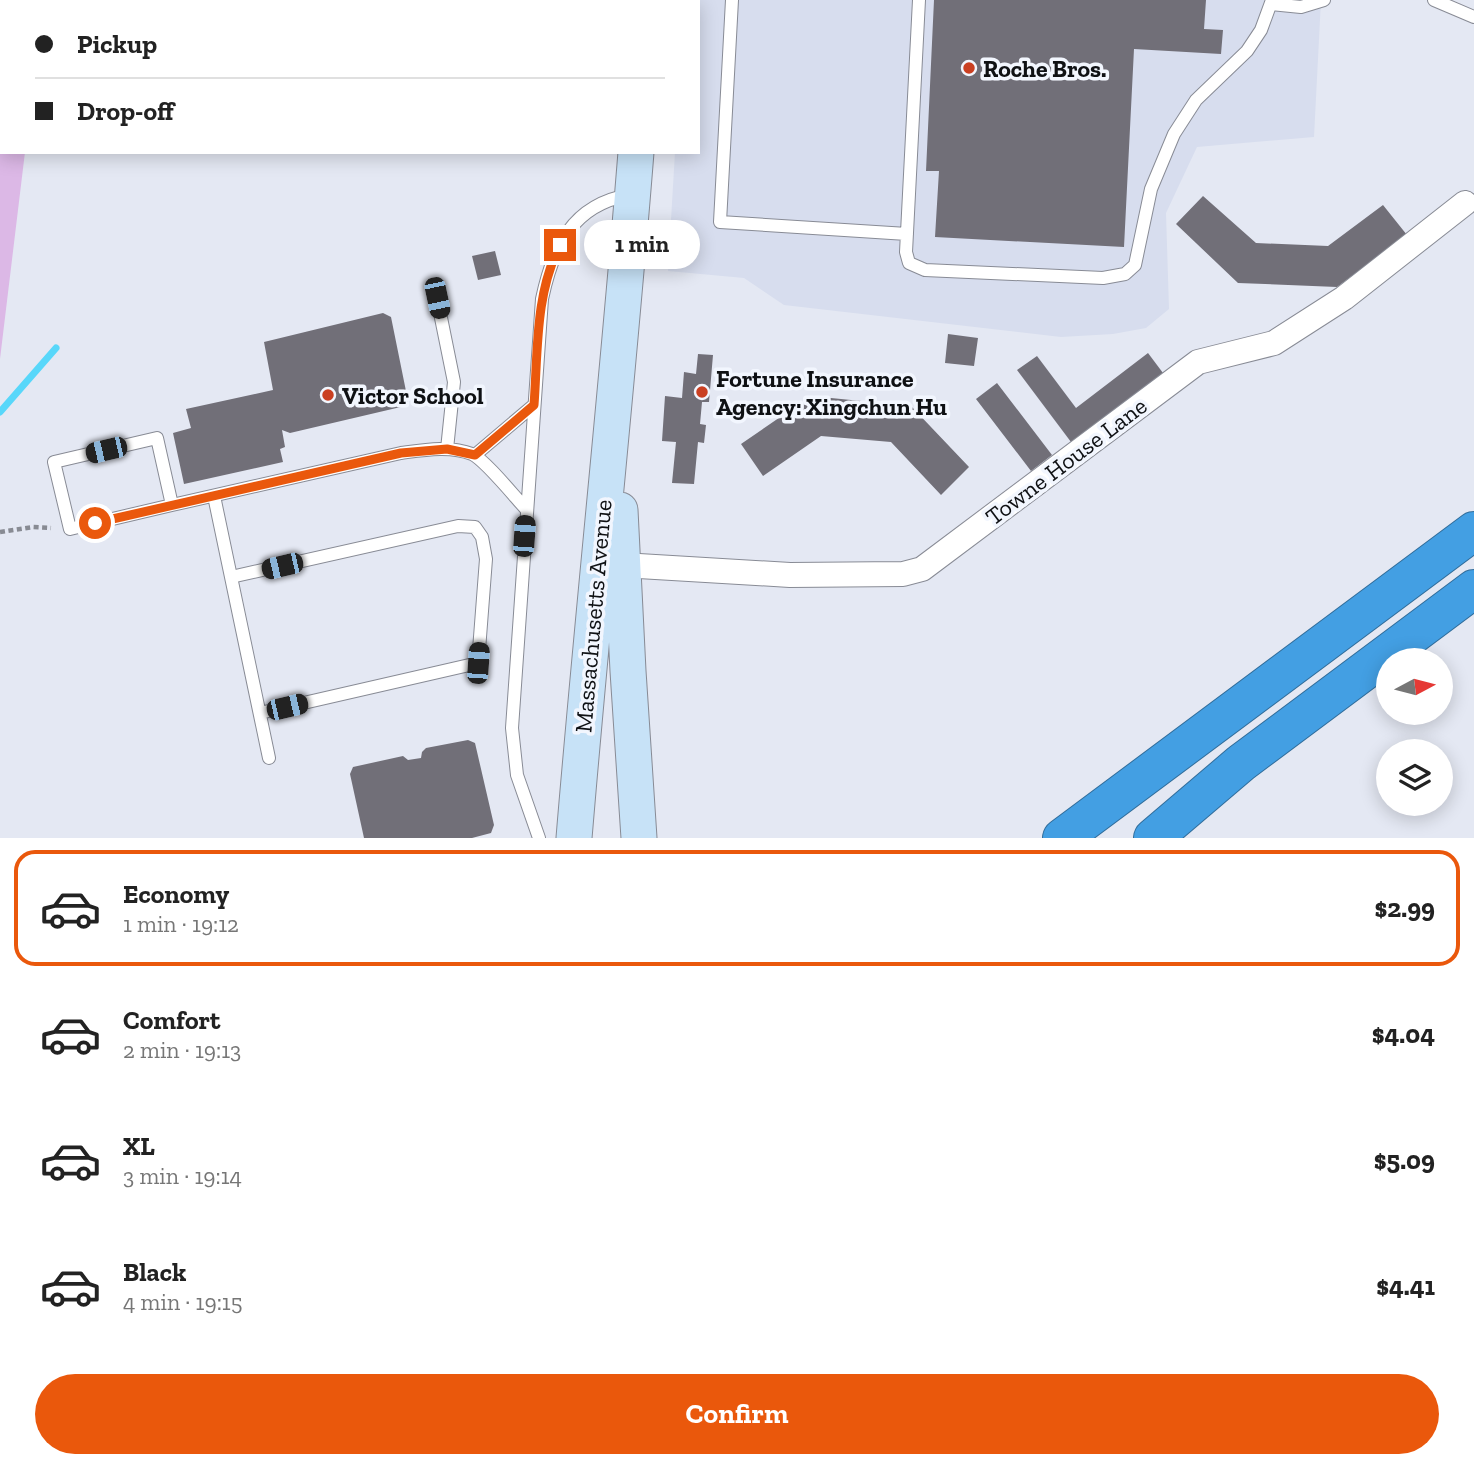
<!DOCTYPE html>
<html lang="en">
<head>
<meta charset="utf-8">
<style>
	:root { --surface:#fff; --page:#f6f6f6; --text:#222; --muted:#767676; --line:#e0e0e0; --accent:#ea580c }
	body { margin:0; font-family:"Zilla Slab",serif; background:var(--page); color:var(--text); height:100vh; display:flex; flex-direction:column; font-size:26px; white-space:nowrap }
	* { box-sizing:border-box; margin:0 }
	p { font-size:23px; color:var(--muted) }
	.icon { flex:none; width:38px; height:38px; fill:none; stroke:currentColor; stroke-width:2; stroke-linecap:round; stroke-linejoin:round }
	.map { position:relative; height:838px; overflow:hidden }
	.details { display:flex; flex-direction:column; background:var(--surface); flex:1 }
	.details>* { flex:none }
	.guide { position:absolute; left:0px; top:0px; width:700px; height:154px; box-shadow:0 4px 18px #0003; display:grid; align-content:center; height:154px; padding:0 35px; background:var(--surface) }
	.needle { width:46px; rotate:83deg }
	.controls { position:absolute; left:1376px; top:648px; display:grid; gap:14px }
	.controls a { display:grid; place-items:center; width:77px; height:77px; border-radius:50%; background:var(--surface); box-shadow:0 4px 18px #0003; font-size:35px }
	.end { position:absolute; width:32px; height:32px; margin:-16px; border:9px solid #ea580c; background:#fff; box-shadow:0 0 0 4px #fff }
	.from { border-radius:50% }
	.bubble { position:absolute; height:49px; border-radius:24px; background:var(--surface); box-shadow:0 4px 18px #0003; font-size:23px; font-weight:700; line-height:49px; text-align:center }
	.car { position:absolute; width:21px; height:42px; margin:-21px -10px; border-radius:9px; box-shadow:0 0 5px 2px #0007; background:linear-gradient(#222 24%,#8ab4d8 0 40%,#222 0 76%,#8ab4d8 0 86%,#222 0) }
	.guide b { display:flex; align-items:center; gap:24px; height:66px; font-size:26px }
	.guide b+b { border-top:2px solid var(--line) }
	.guide i { width:18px; height:18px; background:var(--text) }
	ul { padding:12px 0 0; list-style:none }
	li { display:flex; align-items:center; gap:21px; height:116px; margin:0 14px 10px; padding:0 21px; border:4px solid transparent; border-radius:21px }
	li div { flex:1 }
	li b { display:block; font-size:26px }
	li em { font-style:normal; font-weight:700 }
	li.active { border-color:var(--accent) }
	li>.icon { width:63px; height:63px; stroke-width:1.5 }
	.action { display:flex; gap:14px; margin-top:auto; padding:14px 35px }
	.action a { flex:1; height:80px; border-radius:42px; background:var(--accent); color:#fff; font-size:28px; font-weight:700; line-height:80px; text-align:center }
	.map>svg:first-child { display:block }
	.built { fill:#d7ddee }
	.green { fill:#dcb8e6 }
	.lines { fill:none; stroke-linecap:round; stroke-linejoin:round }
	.stream { stroke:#58d7fa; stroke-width:7 }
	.building { fill:#716f78 }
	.service-casing { stroke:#888b95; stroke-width:14 }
	.minor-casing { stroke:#888b95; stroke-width:26 }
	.secondary-casing { stroke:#888b95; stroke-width:37 }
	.motorway-casing { stroke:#316d9b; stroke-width:40 }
	.path { stroke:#888b93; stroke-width:4.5; stroke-dasharray:5 3.5; stroke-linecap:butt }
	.service { stroke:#fff; stroke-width:12 }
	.minor { stroke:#fff; stroke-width:24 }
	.secondary { stroke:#c7e2f7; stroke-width:35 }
	.motorway { stroke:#439fe3; stroke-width:38 }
	.route { stroke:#ea580c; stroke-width:9 }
	.poi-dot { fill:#ca4022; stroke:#f2f6fe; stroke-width:2.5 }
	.labels { text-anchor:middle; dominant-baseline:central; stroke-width:7; stroke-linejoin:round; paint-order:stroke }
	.poi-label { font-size:24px; font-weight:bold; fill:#0f1114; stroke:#f2f6fe; text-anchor:start }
	.street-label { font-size:24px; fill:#0f1114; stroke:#f2f6fe }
</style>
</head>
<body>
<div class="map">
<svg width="1474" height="838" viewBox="0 0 1474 838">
	<rect width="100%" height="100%" fill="#e4e8f3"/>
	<path class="built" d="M683 0H1321L1314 137 1197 147 1166 213 1169 309 1146 328 1113 334 1061 337 784 305 744 278 668 271 675 152H698V2Z"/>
	<path class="green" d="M0 63 2 152H25L0 359Z"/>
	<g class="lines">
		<path class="stream" d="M0 412 56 348"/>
	</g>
	<path class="building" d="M934 0H1206L1204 29 1223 30 1221 54 1134 49 1124 247 935 237 939 171H926Z
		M1203 196 1256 243 1328 246 1383 205 1407 235 1337 287 1238 283 1176 224Z
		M495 251 501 275 478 280 472 256Z
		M383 313 391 317 408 401 405 406 290 433 282 430 285 447 280 449 283 462 184 484 173 433 191 428 186 409 273 390 264 342Z
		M948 334 978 338 974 366 945 363Z
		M1148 353 1163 373 1071 442 1017 370 1037 356 1076 408Z
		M698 354 713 355 709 402H702L700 424 706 425 704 443 698 442 694 484 672 483 676 442 662 441 665 396 682 398 684 372 696 374Z
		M997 383 1052 455 1031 471 976 399Z
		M811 396 911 406 969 467 941 495 891 442 821 436 763 476 741 444Z
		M468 740 475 743 494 825 491 833 472 838H364L350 774 353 767 403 756 408 760 421 758 422 752 426 748Z"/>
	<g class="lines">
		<g class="service-casing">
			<path id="service" d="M732 0 720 222 907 234
				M919 0 906 252 909 263 925 270 1103 278 1125 274 1135 265 1151 189 1174 134 1196 100 1247 51 1261 30 1272 0
				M1434 0 1474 17
				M1271 4 1301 7 1324 0
				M437 298 454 382 447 449
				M157 438 172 505 70 529 54 462Z
				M475 455 534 405
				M214 496 269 758
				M172 505 401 453C423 450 450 445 472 454 485 460 514 496 526 509
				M231 577 458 526 475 527 482 537 486 559 478 663 260 713
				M539 838 517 775 512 728 542 299C553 247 572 205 629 195"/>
		</g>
		<g class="minor-casing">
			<path id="minor" d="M622 565 790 575 903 574 922 569 1198 362 1274 343 1344 298 1465 203"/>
		</g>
		<g class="secondary-casing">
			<path id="secondary" d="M649 2V0
				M620 510 628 671 639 838
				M574 838C593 609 618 381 636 152"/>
		</g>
		<g class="motorway-casing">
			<path id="motorway" d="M1062 838 1474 531
				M1153 838 1241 763 1474 589"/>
		</g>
		<path class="path" d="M0 532 33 527 51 528"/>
		<use href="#service" class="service"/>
		<use href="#minor" class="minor"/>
		<use href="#secondary" class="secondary"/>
		<use href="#motorway" class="motorway"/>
	</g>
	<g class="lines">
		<path class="route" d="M95 523 401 453 447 449 475 455 534 405C538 351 535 294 560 245"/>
	</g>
	<g class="poi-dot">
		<circle cx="969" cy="68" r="7"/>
		<circle cx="702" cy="392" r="7"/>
		<circle cx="328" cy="395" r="7"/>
	</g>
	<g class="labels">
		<g class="poi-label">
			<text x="983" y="68">Roche Bros.</text>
			<text x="716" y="378">Fortune Insurance<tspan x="716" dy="28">Agency: Xingchun Hu</tspan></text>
			<text x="342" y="395">Victor School</text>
		</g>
		<g class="street-label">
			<text transform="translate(1066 461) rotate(-37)">Towne House Lane</text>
			<text transform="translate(593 616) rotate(-85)">Massachusetts Avenue</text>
		</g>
	</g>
</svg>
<div class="controls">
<a><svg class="needle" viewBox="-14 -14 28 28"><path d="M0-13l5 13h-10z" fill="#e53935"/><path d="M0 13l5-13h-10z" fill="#767676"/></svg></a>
<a><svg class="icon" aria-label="layers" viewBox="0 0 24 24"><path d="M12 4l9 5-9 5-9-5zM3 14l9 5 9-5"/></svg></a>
</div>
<i class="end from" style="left:95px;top:523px"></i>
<i class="end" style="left:560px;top:245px"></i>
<div class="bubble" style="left:584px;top:220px;width:116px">1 min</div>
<i class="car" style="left:437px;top:298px;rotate:168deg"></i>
<i class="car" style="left:106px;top:450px;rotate:257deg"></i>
<i class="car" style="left:524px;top:536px;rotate:4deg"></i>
<i class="car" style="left:282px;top:566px;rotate:257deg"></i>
<i class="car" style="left:478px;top:663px;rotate:4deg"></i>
<i class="car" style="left:287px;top:707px;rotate:77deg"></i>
<div class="guide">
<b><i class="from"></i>Pickup</b>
<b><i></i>Drop-off</b>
</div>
</div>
<section class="details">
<ul>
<li class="active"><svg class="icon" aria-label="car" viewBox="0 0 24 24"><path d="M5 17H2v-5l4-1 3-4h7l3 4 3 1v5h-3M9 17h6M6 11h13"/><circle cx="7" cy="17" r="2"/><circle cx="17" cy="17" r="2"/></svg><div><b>Economy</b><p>1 min · 19:12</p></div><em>$2.99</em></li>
<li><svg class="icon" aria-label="car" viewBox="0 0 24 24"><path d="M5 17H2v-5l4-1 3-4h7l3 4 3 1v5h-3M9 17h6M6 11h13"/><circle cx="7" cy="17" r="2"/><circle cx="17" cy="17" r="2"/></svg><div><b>Comfort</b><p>2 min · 19:13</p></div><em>$4.04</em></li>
<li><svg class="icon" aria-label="car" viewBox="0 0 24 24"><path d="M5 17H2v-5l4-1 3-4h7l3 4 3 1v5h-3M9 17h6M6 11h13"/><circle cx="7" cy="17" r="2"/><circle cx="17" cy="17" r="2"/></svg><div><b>XL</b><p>3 min · 19:14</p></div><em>$5.09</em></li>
<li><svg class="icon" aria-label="car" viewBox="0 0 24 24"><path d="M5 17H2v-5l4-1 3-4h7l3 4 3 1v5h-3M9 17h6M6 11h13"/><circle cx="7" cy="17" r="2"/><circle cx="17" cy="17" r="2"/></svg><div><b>Black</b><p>4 min · 19:15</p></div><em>$4.41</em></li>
</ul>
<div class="action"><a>Confirm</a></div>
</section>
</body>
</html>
